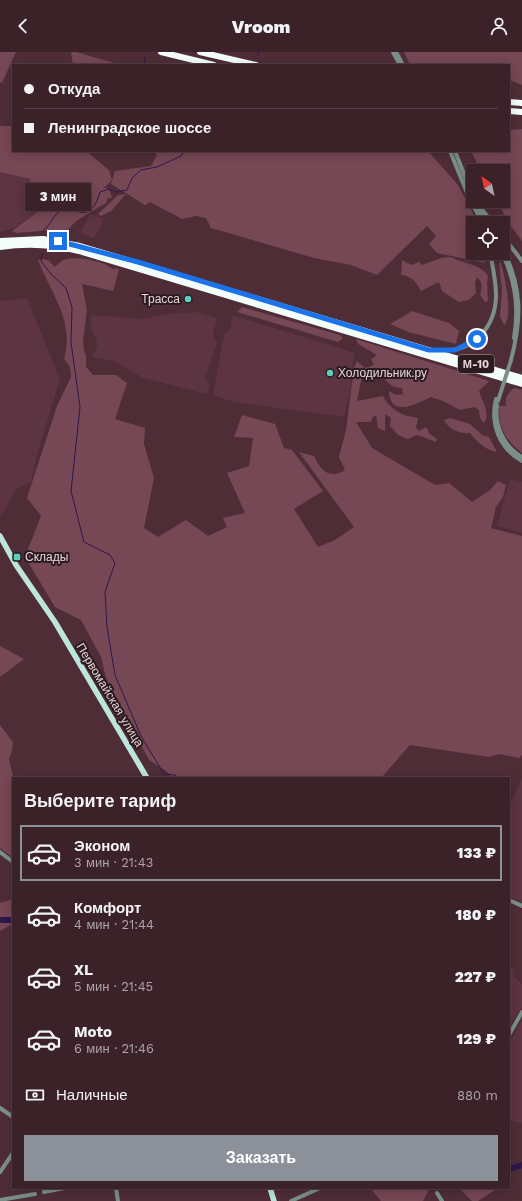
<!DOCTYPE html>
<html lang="ru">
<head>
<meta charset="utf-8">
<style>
	:root { --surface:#3b2229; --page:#422a31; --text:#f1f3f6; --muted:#aca4a8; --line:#543f46; --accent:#8c9099 }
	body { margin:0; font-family:"Work Sans",sans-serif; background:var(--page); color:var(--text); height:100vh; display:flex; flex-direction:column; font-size:15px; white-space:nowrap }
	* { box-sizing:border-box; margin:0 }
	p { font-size:13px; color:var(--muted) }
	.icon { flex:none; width:22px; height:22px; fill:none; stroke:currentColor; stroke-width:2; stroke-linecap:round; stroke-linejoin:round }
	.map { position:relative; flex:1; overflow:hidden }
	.sheet { position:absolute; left:12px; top:725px; width:498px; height:412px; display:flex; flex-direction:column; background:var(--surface); border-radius:0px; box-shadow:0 2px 10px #0003,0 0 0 1px var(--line) }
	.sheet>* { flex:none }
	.hud { position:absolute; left:12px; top:12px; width:498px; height:88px; border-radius:0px; box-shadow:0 2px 10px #0003,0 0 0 1px var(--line); display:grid; align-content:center; height:88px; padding:0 12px; background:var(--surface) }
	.needle { width:26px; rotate:327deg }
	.fabs { position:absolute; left:466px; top:112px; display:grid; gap:8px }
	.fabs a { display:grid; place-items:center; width:44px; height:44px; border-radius:0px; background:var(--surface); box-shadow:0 2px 10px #0003,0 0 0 1px var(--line); font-size:20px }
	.end { position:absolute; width:18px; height:18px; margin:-9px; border:5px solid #1a73e8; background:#fff; box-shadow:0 0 0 2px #fff }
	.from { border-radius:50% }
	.bubble { position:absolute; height:28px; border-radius:0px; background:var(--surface); box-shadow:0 2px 10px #0003,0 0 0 1px var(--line); font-size:13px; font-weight:800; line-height:28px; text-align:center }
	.hud b { display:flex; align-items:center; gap:14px; height:38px; font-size:15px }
	.hud b+b { border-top:1px solid var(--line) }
	.hud i { width:10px; height:10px; background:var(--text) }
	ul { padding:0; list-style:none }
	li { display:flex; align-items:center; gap:12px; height:56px; margin:0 8px 6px; padding:0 4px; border:2px solid transparent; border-radius:0px }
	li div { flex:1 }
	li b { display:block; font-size:15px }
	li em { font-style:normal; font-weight:800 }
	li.current { border-color:var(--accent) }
	li>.icon { width:36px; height:36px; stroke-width:1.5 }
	h2 { padding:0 12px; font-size:18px; line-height:48px }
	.pay { display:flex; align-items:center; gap:10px; height:44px; padding:0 12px; font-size:15px }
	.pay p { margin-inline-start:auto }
	.button { display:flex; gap:8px; margin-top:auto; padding:8px 12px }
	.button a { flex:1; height:46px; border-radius:0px; background:var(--accent); color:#fff; font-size:16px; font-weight:800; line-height:46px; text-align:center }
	header { display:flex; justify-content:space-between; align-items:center; height:52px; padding:0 12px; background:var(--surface); font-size:18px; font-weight:800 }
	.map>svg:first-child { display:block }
	.built { fill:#5d3441 }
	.green { fill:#764755 }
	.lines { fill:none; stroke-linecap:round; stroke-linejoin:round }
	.stream { stroke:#2f164d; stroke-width:1 }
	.river { stroke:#2f164d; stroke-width:6 }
	.minor { stroke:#7b8f8a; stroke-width:4 }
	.major { stroke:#bce5dc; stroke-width:5.5 }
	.highway { stroke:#f3fdfa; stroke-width:6 }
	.minor-bridge { stroke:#7b8f8a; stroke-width:4 }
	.route { stroke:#1a73e8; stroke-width:5 }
	.poi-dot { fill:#5ccebb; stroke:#2a1b1f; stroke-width:1.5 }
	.labels { text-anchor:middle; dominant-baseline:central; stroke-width:4; stroke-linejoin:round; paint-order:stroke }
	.shield { fill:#2a1b1f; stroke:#b19ca2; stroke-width:1 }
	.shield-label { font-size:11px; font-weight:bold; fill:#ebd4da }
	.poi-label { font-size:12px; fill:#ebd4da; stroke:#2a1b1f; text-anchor:start }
	.street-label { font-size:12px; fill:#ebd4da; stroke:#2a1b1f }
</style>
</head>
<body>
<header><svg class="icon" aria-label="back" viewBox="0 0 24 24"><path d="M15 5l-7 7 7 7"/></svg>Vroom<svg class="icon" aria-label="person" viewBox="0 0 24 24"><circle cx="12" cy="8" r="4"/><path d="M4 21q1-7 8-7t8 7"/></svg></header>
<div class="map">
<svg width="522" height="1149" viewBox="0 0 522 1149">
	<rect width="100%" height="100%" fill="#4f2d37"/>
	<path class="built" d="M0 120 30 127 31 141 40 143 39 157 36 161 12 177 0 180Z
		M90 162 104 167 99 179 93 186 80 181Z
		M27 246 60 327 37 403 31 430 16 437 0 466V249Z
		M196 260 217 266 213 283 217 291 205 326 210 333 208 340 206 342 143 326 116 310 92 305 97 295V289L91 276V263L142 267 169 262Z
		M232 263 355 301 350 328 352 331 344 365 234 350 213 343 224 282 230 278Z
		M510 427 522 430V481L497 474Z
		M522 726V850L509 844V756Z
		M509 913 515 919 514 925 522 932V955L509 973Z
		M522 968V1071L509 1068V992Z"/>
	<path class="green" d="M0 0H16L2 31 0 30Z
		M71 0H76L121 13H73Z
		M404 0H522V33L509 28V13H410Z
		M0 74H13V99H86L109 118 112 128 104 136 109 137 112 146H108L106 151 76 169 66 180 57 181 53 178 16 181 12 179 36 161 39 157 40 143 31 141 30 127 0 120Z
		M522 77V189L508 170 497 149H503V119H481L471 99H509V78Z
		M152 99H428L458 133 477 169V171H473V201H483L485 211 437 201 429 192 436 184 427 174 377 223 351 213 314 206 211 176 206 166 196 164 182 167 150 150 145 153 111 132 115 119 151 114 157 103Z
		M126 142 111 159 101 164 98 162 118 143Z
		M450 205C462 211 481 212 488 224L487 231 488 249 485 250 480 243C482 237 483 230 477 225L475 231 476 241 469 248 459 250 442 239 439 230 421 239C416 230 412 224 401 223L402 208 411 213 419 210 422 213 441 206Z
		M43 207 48 208 55 215C57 213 60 210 63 208 76 203 103 209 113 217L117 216 119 218 113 239 82 232 87 258 83 289 84 299 86 304V315L93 323H116L127 331 115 367 145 376 144 392 154 426 144 476 158 485 186 468 208 484 227 475 223 466 245 461 227 421 249 414 253 386 234 385 242 363 275 372 284 396 292 398 323 439 294 457 318 495 335 488 354 475 299 400 314 404C320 418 330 428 345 418L339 405 346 378 354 316 357 309 365 316 374 313 371 307 377 303 358 292 356 287 489 329 479 339C482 350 491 361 484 371L480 366 479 358 474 355 460 358 443 349 431 345C418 351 390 367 389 339L396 343 403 342 402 336C391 336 389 331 381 324L362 325 357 349 383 344C387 353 398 362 408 364 411 365 414 365 418 366L416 376 419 379 426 375 430 382 437 387 436 390 417 383 408 387 398 383 390 374 391 366 385 362V379L378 376 376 363 372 366 371 370H356L372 396 435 433 449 431 472 450 490 438 498 429 506 433 503 445 496 455 491 476 522 484V703L519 706 499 702 489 705 410 693 381 726H173L166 719 149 708 106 626 101 605 81 568 55 555 25 505 41 464 27 446 57 354 71 325 70 315 64 307C75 269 51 242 38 208Z
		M499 210 501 211C504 223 514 263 504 273L500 264 502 238Z
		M242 255 340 283 343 286 338 290 237 260Z
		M412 259 449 271 459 279 456 292 408 280 390 272Z
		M514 336 522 338V401C505 388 498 375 499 354H506C505 345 508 341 514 336Z
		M450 366 470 372 482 383 489 385 497 400C487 399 476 389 470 381 460 382 449 378 444 368Z
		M0 594 24 607 0 625Z
		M0 673 13 690 12 699 9 707 13 724 16 726H13V806L0 796Z
		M13 847V872L0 879V851Z
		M370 1136H430L423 1149H381Z
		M459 1136H498L478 1149H472Z"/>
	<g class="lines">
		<path class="stream" d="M258 3 259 0
			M145 5V13
			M43 179C54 170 54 157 71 155 86 168 96 156 100 140L109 137 116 140 127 138 132 126 141 118 157 115 181 104 184 99
			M42 201 41 209 50 221 66 236 72 255 71 290 80 355 71 439 84 490 110 503 115 511 105 540 107 575 115 623 141 684 164 722 175 723 177 726"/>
		<path class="river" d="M0 868H13
			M509 1117 522 1113"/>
		<path class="minor" d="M393 0 400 13
			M396 0 403 13
			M450 99 470 148 483 171
			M455 99 473 145
			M475 149 493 171
			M475 153 487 171
			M503 184 522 209
			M503 197C522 236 522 266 511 308
			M502 201C515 227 519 257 514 286
			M432 298C439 298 447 298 454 298 464 296 474 290 481 283 503 259 496 230 490 201
			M496 347C490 372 499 396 522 409
			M497 353C494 373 504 395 522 405
			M0 800 13 810
			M509 848 522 854
			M509 983 522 960
			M0 1056 13 1065
			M0 1120 13 1101
			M116 1136 118 1149
			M44 1140 64 1136
			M437 1141 442 1149
			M0 1148 35 1142
			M291 1149 320 1136"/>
		<path class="major" d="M0 484 16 513 55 570 147 726
			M270 1136 274 1149"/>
		<path class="highway" d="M161 0 214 13
			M200 0 256 13
			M509 50 522 51
			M509 59 522 60
			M0 189 43 187 80 194 522 326
			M0 195C27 191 52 192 79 199L522 332"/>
		<path class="minor-bridge" d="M498 349 511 308"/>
	</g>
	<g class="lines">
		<path class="route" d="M58 189 138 210 429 298H455L477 287"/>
	</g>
	<g class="poi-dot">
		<circle cx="188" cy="247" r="4"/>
		<circle cx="330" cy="321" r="4"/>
		<rect x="13" y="501" width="8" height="8" rx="2"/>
	</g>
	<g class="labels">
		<rect class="shield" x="458" y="303" width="36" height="18" rx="3"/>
		<g class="shield-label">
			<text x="476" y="312">М-10</text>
		</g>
		<g class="poi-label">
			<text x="180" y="247" text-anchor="end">Трасса</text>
			<text x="338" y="321">Холодильник.ру</text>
			<text x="25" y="505">Склады</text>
		</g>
		<g class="street-label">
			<text transform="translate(110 643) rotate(59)">Первомайская улица</text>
		</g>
	</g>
</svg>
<div class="fabs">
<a><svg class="needle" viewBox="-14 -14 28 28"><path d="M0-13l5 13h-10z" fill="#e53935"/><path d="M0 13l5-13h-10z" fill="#aca4a8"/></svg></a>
<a><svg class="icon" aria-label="locate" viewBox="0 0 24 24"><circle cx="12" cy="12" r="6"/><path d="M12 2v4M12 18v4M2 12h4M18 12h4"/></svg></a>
</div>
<i class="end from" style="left:477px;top:287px"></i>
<i class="end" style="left:58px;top:189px"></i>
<div class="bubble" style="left:25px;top:131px;width:66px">3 мин</div>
<div class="hud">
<b><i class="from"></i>Откуда</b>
<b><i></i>Ленинградское шоссе</b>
</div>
<section class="sheet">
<h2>Выберите тариф</h2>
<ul>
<li class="current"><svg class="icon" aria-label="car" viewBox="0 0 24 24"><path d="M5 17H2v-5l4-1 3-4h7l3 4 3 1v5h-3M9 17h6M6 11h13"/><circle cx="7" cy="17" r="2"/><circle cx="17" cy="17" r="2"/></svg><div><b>Эконом</b><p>3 мин · 21:43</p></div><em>133 ₽</em></li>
<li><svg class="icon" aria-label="car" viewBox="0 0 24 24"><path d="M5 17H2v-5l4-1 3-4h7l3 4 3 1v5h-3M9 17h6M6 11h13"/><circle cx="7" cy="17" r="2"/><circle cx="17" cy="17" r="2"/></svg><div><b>Комфорт</b><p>4 мин · 21:44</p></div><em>180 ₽</em></li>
<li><svg class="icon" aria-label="car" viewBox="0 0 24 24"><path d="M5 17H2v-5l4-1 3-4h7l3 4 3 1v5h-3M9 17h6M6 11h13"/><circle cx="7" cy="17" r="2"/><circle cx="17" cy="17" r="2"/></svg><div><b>XL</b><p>5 мин · 21:45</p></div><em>227 ₽</em></li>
<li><svg class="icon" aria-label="car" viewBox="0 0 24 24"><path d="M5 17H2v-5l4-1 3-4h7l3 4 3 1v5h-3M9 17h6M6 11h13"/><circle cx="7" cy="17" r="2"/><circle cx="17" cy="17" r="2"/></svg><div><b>Moto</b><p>6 мин · 21:46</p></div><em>129 ₽</em></li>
</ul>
<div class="pay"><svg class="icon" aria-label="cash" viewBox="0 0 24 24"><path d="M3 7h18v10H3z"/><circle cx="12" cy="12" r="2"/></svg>Наличные<p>880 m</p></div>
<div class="button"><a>Заказать</a></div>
</section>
</div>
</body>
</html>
